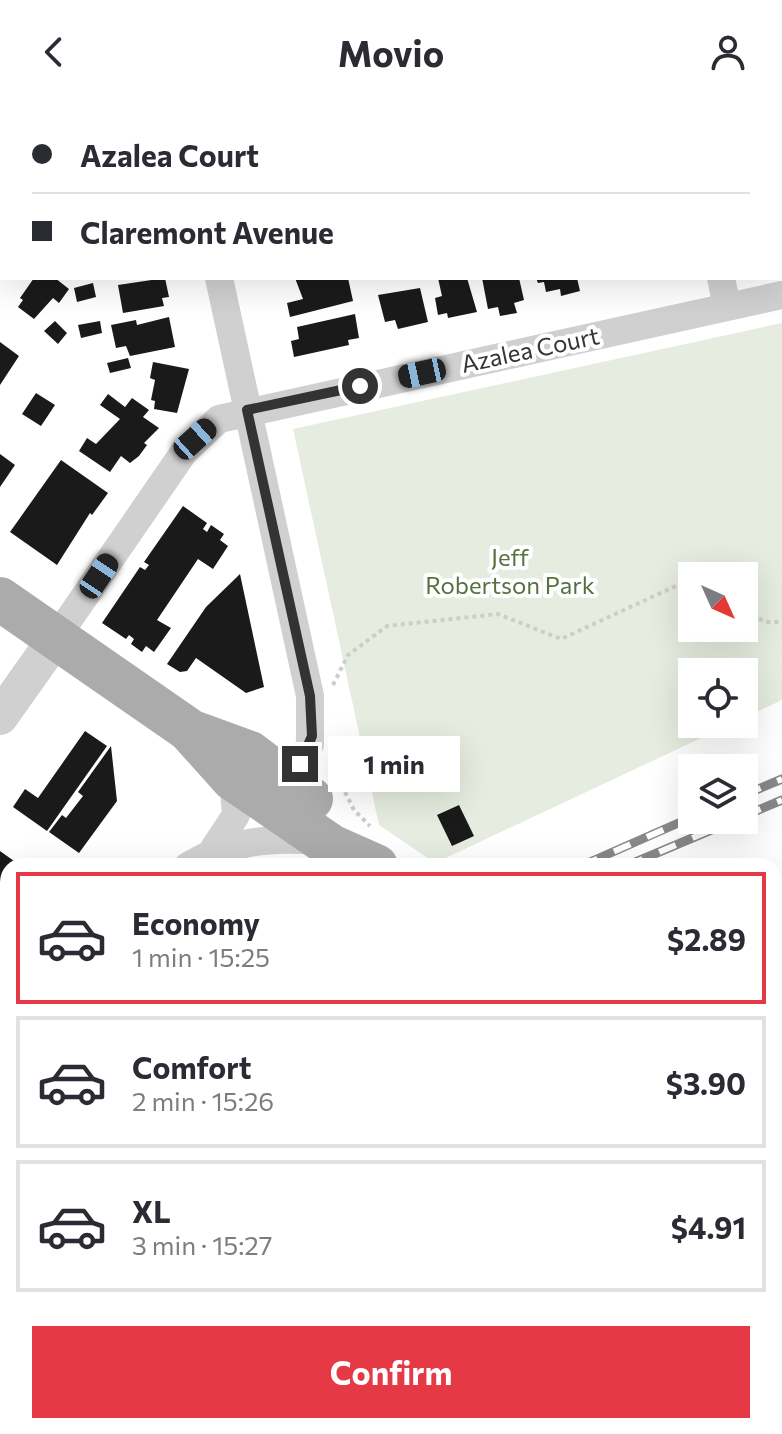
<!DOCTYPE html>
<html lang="en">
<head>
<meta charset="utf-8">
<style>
	:root { --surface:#fff; --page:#f2f2f3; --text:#2b2b33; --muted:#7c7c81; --line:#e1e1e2; --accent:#e63946 }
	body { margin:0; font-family:Commissioner,sans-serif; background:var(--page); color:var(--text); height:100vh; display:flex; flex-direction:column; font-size:30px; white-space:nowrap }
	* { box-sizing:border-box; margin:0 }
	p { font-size:26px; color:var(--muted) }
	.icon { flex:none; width:44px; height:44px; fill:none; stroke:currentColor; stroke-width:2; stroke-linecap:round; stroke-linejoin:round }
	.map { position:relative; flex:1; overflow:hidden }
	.drawer { position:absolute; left:0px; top:754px; width:782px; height:576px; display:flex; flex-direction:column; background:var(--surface); border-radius:24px 24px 0 0; box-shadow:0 8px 32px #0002 }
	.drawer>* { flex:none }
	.hud { position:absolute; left:0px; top:0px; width:782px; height:176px; box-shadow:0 8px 32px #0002; display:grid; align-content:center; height:176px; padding:0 32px; background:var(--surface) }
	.needle { width:52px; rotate:135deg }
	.buttons { position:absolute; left:678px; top:458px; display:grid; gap:16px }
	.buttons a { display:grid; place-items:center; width:80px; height:80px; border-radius:0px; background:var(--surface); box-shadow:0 8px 32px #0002; font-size:40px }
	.end { position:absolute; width:36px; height:36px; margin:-18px; border:10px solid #333; background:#fff; box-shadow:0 0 0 4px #fff }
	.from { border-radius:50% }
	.bubble { position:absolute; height:56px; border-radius:0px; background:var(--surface); box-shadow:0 8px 32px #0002; font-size:26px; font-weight:700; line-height:56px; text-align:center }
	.car { position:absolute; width:24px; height:48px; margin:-24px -12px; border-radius:10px; box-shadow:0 0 6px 2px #0007; background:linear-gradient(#222 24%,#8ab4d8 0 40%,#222 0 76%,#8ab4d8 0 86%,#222 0) }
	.hud b { display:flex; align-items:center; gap:28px; height:76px; font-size:30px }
	.hud b+b { border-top:2px solid var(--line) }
	.hud i { width:20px; height:20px; background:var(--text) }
	ul { padding:14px 0 0; list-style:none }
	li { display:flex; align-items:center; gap:24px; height:132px; margin:0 16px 12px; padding:0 16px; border:4px solid var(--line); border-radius:0px }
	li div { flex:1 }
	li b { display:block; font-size:30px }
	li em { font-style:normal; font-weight:700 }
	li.on { border-color:var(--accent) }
	li>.icon { width:72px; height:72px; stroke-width:1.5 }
	.action { display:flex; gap:16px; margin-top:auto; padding:16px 32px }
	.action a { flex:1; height:92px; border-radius:0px; background:var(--accent); color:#fff; font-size:32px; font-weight:700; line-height:92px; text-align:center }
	header { display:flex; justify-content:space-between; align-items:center; height:104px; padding:0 32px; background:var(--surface); font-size:36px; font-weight:700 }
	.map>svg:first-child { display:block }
	.green { fill:#e6ecdf; fill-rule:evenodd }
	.building { fill:#1a1a1a }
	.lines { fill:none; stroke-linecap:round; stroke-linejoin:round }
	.path { stroke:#cdcdcd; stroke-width:4; stroke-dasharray:4 4; stroke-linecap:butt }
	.service { stroke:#d0d0d0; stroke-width:14 }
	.minor { stroke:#d0d0d0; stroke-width:28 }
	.tertiary { stroke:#d0d0d0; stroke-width:36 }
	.primary { stroke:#ababab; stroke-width:44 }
	.rail-casing { stroke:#888; stroke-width:9 }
	.rail { stroke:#fff; stroke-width:6; stroke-dasharray:18; stroke-linecap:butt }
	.route { stroke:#333; stroke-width:10 }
	.labels { text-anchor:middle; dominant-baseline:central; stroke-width:8; stroke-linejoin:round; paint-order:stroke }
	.street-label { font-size:24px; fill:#333; stroke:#fff }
	.park-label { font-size:24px; fill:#56703f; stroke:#fff }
</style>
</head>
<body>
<header><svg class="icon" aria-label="back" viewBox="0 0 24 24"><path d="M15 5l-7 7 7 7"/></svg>Movio<svg class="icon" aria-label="person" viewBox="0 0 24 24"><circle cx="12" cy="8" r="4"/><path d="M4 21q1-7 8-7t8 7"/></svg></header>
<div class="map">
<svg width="782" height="1330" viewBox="0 0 782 1330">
	<rect width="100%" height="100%" fill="#fff"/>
	<path class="green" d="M782 219V596L744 614V568H692V620H731L435 759 379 721 293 325ZM692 472H744V524H692Z"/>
	<path class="building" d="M34 174H55L69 185 59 199 53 194 34 215 18 203 23 196 20 194Z
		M165 174 169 193 162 194 164 202 123 209 118 181Z
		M295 174H348L353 197 290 213 287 199 303 195Z
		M438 174H467L477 208 448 214 447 209 438 211 435 194 442 192Z
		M482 174H519L524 196 514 199 517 209 500 212 498 203 488 205Z
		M536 174H577L580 187 561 192 560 185 546 188 544 178 538 179Z
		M93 179 96 193 77 198 74 184Z
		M420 184 428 218 398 225 395 216 385 218 378 191Z
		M355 210 359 234 348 236 349 241 294 253 291 237 299 235 297 223Z
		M169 213 175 243 130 252 126 242 116 244 111 221 136 216 137 221Z
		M55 217 67 229 58 240 44 227Z
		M100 217 102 229 81 234 78 221Z
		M0 238 19 252 0 281Z
		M128 254 131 264 110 269 107 259Z
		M153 258 189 265 177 309 154 305 155 297 151 296 155 276 150 274Z
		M36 289 55 301 41 322 22 310Z
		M108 290 125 303 132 294 149 306 143 313 159 324 144 339 147 341 139 352 130 359 121 352 110 368 79 347 87 334 96 340 120 315 100 301Z
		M0 350 15 361 0 383Z
		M61 356 108 389 92 411 90 409 57 461 10 428Z
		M183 402 207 419 203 425 207 428 211 421 224 430 220 436 228 442 213 465 198 455 157 516 171 524 154 548 146 542 142 548 131 540 134 535 129 531 126 535 102 519 140 463 145 466 149 461 144 458Z
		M240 470 264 583 246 589 196 554 187 567 180 568 167 560 206 503Z
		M85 627 107 642 47 727 13 703 25 685 38 694Z
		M111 642 117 697 79 749 49 728 62 711 66 714 83 692 78 688Z
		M459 701 474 732 452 742 437 711Z
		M0 747 21 762H8V820L0 823Z
		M774 1188 782 1195V1330H577L568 1322H774Z
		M311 1322H414L418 1330H314Z"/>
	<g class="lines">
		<path class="path" d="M744 509 768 518H782
			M333 581 348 551 387 522 498 510 561 535 676 482 692 489
			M336 645 342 679
			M345 688 354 706 370 722"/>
		<path class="service" d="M304 1322 308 1330"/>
		<path class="minor" d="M183 0V2
			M682 0 683 2
			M395 2 405 0
			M0 151 2 149
			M219 174 310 592V641L287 676
			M721 174 727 203
			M56 534 184 348 219 315 782 191
			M213 746 236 711 233 675
			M188 762C229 737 271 733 319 737
			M0 866 8 863
			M774 1052 782 1051
			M0 1123 8 1119
			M203 1330 221 1322"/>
		<path class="tertiary" d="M0 613 56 534"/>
		<path class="primary" d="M0 495 189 626 233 675 331 742 376 762
			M195 629 250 649 311 695
			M774 1095 782 1102"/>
		<g class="rail-casing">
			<path id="rail" d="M744 691 782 675
				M744 712 782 696
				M581 762 692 713
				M626 762 735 716
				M0 1048 8 1044
				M0 1071 8 1067"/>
		</g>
		<use href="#rail" class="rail"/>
	</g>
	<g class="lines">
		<path class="route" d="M300 660 312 632 310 592 247 306 360 282"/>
	</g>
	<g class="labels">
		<g class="street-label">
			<text transform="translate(530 245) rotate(-12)">Azalea Court</text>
		</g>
		<g class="park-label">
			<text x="510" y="452">Jeff<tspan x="510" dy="28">Robertson Park</tspan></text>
		</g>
	</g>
</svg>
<div class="buttons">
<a><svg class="needle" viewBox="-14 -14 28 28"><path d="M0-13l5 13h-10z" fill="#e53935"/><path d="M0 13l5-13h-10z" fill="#7c7c81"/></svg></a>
<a><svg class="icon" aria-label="locate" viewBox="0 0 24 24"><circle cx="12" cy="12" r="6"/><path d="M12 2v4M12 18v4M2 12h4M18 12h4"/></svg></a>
<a><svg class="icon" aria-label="layers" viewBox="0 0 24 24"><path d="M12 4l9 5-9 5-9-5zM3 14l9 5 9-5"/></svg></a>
</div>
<i class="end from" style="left:360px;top:282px"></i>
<i class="end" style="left:300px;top:660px"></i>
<div class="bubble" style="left:328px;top:632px;width:132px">1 min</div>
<i class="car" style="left:422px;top:269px;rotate:258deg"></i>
<i class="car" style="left:195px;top:335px;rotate:48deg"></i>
<i class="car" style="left:99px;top:472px;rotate:34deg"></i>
<div class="hud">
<b><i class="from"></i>Azalea Court</b>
<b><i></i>Claremont Avenue</b>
</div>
<section class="drawer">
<ul>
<li class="on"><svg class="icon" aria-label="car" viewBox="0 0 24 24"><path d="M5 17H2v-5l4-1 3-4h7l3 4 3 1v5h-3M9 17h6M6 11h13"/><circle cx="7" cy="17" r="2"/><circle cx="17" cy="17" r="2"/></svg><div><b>Economy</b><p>1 min · 15:25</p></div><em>$2.89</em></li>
<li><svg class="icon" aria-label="car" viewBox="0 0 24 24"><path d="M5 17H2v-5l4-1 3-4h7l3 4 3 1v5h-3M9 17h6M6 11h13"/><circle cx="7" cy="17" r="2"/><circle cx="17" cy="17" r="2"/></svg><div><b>Comfort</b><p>2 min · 15:26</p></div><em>$3.90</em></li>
<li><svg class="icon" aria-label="car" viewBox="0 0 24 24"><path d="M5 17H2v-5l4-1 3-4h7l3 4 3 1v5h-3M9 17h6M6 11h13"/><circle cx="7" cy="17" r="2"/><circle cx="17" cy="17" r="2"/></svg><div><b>XL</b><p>3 min · 15:27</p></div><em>$4.91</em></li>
</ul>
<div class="action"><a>Confirm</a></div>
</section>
</div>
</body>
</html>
